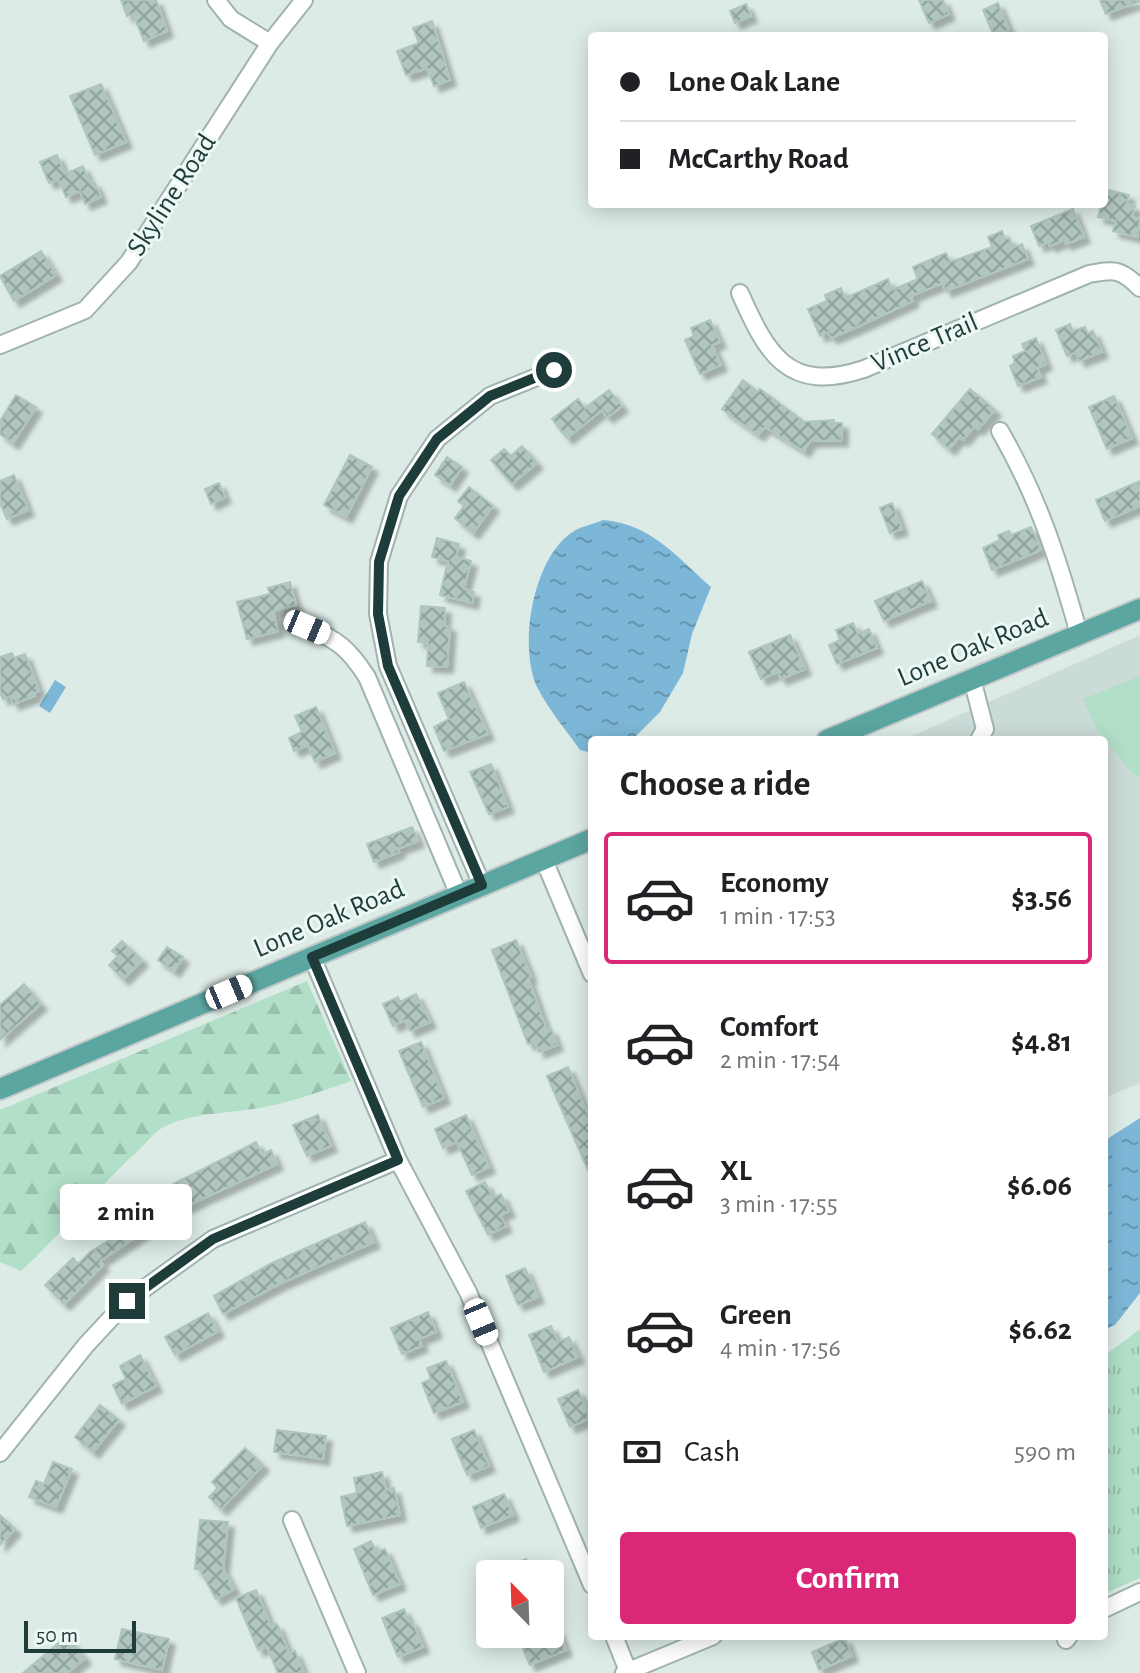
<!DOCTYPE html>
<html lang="en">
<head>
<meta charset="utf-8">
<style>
	:root { --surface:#fff; --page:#f2f2f2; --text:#202124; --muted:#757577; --line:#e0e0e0; --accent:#db2777 }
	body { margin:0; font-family:"Alegreya Sans",sans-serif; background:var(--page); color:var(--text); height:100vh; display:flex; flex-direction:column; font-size:30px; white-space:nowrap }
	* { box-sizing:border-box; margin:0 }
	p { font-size:26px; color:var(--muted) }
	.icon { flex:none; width:44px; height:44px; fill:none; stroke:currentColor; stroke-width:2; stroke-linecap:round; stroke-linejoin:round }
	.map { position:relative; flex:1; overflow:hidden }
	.sheet { position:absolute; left:588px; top:736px; width:520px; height:904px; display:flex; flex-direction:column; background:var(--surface); border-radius:8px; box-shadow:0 4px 20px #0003 }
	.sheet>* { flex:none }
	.guide { position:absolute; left:588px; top:32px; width:520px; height:176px; border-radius:8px; box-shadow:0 4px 20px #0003; display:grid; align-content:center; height:176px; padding:0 32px; background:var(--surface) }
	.needle { width:52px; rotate:337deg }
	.controls { position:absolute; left:476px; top:1560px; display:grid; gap:16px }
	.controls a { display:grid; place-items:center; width:88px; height:88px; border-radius:8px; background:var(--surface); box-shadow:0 4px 20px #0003; font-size:40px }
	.scale { position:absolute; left:24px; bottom:20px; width:112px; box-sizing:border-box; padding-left:8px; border:4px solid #1d3c3a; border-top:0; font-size:22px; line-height:28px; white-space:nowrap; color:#1d3c3a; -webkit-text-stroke:6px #edf7f4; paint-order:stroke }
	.end { position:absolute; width:36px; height:36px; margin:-18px; border:10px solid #1d3c3a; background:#fff; box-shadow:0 0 0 4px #fff }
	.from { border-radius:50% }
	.bubble { position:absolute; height:56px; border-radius:8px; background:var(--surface); box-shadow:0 4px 20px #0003; font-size:26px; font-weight:600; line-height:56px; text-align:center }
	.car { position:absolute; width:24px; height:48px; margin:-24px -12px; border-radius:10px; box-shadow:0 0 6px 2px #0007; background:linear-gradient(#fff 24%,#345 0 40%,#fff 0 76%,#345 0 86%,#fff 0) }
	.guide b { display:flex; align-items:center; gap:28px; height:76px; font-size:30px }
	.guide b+b { border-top:2px solid var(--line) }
	.guide i { width:20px; height:20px; background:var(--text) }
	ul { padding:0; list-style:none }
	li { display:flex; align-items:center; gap:24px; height:132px; margin:0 16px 12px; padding:0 16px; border:4px solid transparent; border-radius:8px }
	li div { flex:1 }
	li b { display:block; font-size:30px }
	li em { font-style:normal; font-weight:600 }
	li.current { border-color:var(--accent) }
	li>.icon { width:72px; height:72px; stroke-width:1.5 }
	h2 { padding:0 32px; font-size:36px; line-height:96px }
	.pay { display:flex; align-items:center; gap:20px; height:88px; padding:0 32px; font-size:30px }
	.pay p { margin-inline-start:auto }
	.primary-button { display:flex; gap:16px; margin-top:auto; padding:16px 32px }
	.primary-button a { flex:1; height:92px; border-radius:8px; background:var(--accent); color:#fff; font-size:32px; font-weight:600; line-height:92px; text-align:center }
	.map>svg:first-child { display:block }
	.built { fill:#cbdbd7 }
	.grass { fill:url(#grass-tufts) }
	.forest { fill:url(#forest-firs) }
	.pitch { fill:#b2dfc8 }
	.water { fill:url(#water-ripples) }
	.building { fill:url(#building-cross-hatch); stroke:#afc5c0; stroke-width:2; filter:url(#shadow) }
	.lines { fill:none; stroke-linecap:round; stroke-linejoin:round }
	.minor-casing { stroke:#a0b3b0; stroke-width:20 }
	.major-casing { stroke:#c0c8c8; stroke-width:24 }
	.minor { stroke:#fff; stroke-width:16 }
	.major { stroke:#5ca6a2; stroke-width:20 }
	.route { stroke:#1d3c3a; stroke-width:10 }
	.labels { text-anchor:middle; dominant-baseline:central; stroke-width:6; stroke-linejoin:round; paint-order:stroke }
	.street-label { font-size:28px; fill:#1d3c3a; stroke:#edf7f4 }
</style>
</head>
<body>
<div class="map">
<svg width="1140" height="1673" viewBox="0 0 1140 1673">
	<defs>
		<pattern id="grass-tufts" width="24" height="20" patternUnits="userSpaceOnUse" patternTransform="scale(2)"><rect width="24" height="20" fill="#b2dfc8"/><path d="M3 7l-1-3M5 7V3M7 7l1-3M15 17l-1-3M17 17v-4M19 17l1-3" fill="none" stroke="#99c0ad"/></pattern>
		<pattern id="forest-firs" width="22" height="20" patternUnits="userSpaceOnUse" patternTransform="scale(2)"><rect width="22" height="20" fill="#b2dfc8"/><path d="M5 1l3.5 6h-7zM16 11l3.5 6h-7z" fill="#99c0ad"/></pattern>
		<pattern id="water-ripples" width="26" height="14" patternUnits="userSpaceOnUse" patternTransform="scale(2)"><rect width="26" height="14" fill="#7db7d7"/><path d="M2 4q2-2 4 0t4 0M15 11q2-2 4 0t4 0" fill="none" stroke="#6696af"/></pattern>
		<pattern id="building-cross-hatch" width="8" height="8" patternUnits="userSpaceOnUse" patternTransform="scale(2)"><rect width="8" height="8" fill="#b2c6c1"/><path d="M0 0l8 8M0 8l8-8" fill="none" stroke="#90a29e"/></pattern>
		<filter id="shadow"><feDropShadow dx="6" dy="6" stdDeviation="2" flood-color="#0004"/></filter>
	</defs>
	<rect width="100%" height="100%" fill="#ddebe7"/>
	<path class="built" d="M1140 635V1083L1104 1098V740H903Z"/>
	<path class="grass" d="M1140 1329V1578L1104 1594V1356Z"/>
	<path class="forest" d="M307 981 351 1081C316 1093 281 1106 245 1110 217 1114 188 1114 162 1128 154 1133 147 1142 140 1149 97 1187 63 1233 21 1271L0 1262V1110Z"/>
	<path class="pitch" d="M1140 676V777L1133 774 1097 730 1083 699Z"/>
	<path class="water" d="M603 520C651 524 676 556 711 587L692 634 683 673 660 712 632 740H592V753L580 750C566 730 549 710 538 689 517 647 533 556 574 531 582 526 594 524 603 520Z
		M55 680 66 687 50 713 39 706Z
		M1140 1118V1293L1115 1325 1104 1330V1141Z"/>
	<path class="building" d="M121 0H156L167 31 144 41 133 14 127 16Z
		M919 0H943L949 14 929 23Z
		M1100 0H1140V1L1106 14Z
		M998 3 1009 30 994 36 983 10Z
		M746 4 751 16 735 23 730 11Z
		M432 21 450 80 434 86 427 68 406 75 397 51 419 43 413 28Z
		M101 84 126 142 95 155 70 96Z
		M57 155 65 174 83 166 90 183 94 182 101 197 85 204 80 191 66 197 58 179 49 183 40 162Z
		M1104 189 1129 195 1126 204 1135 206 1132 217 1140 219 1137 237 1113 231 1116 221 1098 217 1101 204H1104Z
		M1073 209 1084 237 1066 244 1064 240 1050 246 1048 242 1039 246 1031 226Z
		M1002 231 1005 239 1009 238 1012 248 1022 244 1028 259 946 291 942 283 911 296 913 301 857 327 831 338 828 332 820 336 808 309 827 301 825 295 841 288 845 298 888 279 892 290 918 279 913 267 946 253 950 262 992 247 988 237Z
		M41 251 56 275 14 301 0 276Z
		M710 320 720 342 712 345 721 365 700 374 685 340 694 336 691 328Z
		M1070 324 1073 331 1085 327 1088 334 1093 331 1102 352 1079 361 1076 352 1067 356 1056 330Z
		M1036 338 1046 364 1037 368 1041 377 1018 386 1010 366 1015 363 1013 356 1025 351 1022 344Z
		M743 380 758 392 760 389 802 420 801 422 834 420V423H842V440L810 441 804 451 765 427 758 435 722 409Z
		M970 389 995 410 978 429 975 426 963 440 959 437 949 449 932 434Z
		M609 390 622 406 607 417 602 410 567 438 552 419 578 399 585 408Z
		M16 395 36 407 13 443 0 434V421Z
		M1114 396 1132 438 1107 449 1089 407Z
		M522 446 537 463 512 484 491 460 504 449 511 456Z
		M350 455 372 467 346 517 324 505Z
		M447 457 462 467 450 485 435 475Z
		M14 475 28 510 7 519 0 503V481Z
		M1140 481V506L1105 521 1096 500Z
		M219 483 225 497 211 504 205 489Z
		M469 487 493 506 473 533 455 518 464 506 458 501Z
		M892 503 902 529 890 533 880 508Z
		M1031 527 1041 550 992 570 983 548 1000 540 998 535 1009 531 1011 535Z
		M437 538 459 544 456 557 471 561 464 589 474 592 472 603 440 595 448 561 432 557Z
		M922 581 931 601 884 621 875 601Z
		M290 582 296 605 273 611 278 631 247 639 237 602 270 594 268 588Z
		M421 606 445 608 444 626H450L447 667 427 666 428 643 418 642Z
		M853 623 858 634 869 629 877 648 837 664 829 645 840 640 836 630Z
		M790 635 805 669 781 679 778 672 761 679 749 652Z
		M12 653 14 658 25 654 39 691 34 693 35 696 13 704 10 696 3 699 0 693V657Z
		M464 682 488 734 444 751 434 727 449 719 438 693Z
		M316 707 335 753 315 762 308 745 294 751 289 738 302 732 295 716Z
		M491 764 508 807 489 814 470 772Z
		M412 827 418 841 397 849 399 852 374 862 367 844Z
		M516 940 531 977 528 978 547 1031 551 1029 557 1045 539 1052 535 1042 528 1044 492 950Z
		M122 941 142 960 123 979 109 965 118 956 112 951Z
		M167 947 183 957 174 971 158 960Z
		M24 984 41 1004 0 1040V1005Z
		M416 994 430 1022 410 1031 405 1020 393 1026 383 1004 398 997 400 1002Z
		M421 1042 444 1098 423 1107 399 1051Z
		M568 1067 592 1125V1179L547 1076Z
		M318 1115 331 1146 307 1156 293 1125Z
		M466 1115 489 1167 472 1175 457 1142 443 1148 435 1129Z
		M256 1142 262 1155 271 1150 277 1164 157 1220 159 1222 100 1261 103 1265 64 1304 45 1285 73 1258 78 1264 90 1252 111 1239 106 1231 113 1226 111 1223 163 1189Z
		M485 1182 493 1198 501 1194 509 1211 500 1215 506 1226 488 1235 466 1191Z
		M365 1222 374 1242 279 1284 223 1314 214 1296 270 1264Z
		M525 1268 538 1297 518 1305 506 1276Z
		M428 1312 436 1332 419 1339 422 1346 402 1354 391 1328Z
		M208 1313 218 1331 175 1355 165 1337Z
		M551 1326 558 1342 569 1337 578 1357 544 1372 529 1335Z
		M140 1355 156 1386 122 1404 113 1385 126 1379 120 1366Z
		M446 1361 463 1402 434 1413 422 1383 431 1379 427 1368Z
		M578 1390 590 1418 570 1427 558 1399Z
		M100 1405 119 1420 93 1452 75 1437Z
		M277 1430 326 1436 323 1459 274 1452Z
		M474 1430 489 1466 467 1475 452 1439Z
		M245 1448 263 1465 221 1509 209 1497 218 1488 212 1482Z
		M53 1462 72 1469 56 1507 29 1497 36 1481 44 1484Z
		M382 1472 386 1490 394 1488 400 1515 347 1526 341 1497 357 1493 354 1478Z
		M504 1494 513 1515 481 1528 473 1507Z
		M0 1515 15 1529 0 1545Z
		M200 1520 228 1522 223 1569 234 1589 216 1599 200 1570 195 1569Z
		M371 1541 376 1552 385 1549 400 1584 373 1595 354 1549Z
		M526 1559 533 1574H491Z
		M256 1590 271 1626 277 1624 289 1653 295 1651 304 1673H278L267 1647 258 1650 236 1598Z
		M404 1609 409 1622 412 1621 423 1647 398 1657 382 1618Z
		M122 1629 169 1639 162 1670 115 1659Z
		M557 1629 566 1650 530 1665 521 1644Z
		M67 1636 85 1658 67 1673H23Z
		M845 1638 852 1656 819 1670 812 1652Z"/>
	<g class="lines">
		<g class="minor-casing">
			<path id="minor" d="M216 0 231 19 270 43
				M740 293C767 354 788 394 864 369L1089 274C1115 269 1121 269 1140 288
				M0 345 85 310 129 262 270 43 304 0
				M1000 431C1039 499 1058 559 1079 634
				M307 627C338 640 349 649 367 677L459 895
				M972 679 985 729 979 740
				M544 860 592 974
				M482 885 388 666 378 614 379 562 399 496 437 439 490 396 554 370
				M312 957 398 1160 468 1292 592 1585
				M0 1453 86 1345 127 1301 213 1239 398 1160
				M292 1520 357 1673
				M1104 1609 1140 1592
				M614 1636 628 1671
				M1066 1640 1069 1636
				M624 1673 713 1636"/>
		</g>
		<g class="major-casing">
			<path id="major" d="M827 740 1140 609
				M0 1089 592 839"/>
		</g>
		<use href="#minor" class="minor"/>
		<use href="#major" class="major"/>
	</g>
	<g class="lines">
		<path class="route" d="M127 1301 213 1239 398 1160 312 957 482 885 388 666 378 614 379 562 399 496 437 439 490 396 554 370"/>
	</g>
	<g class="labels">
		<g class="street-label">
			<text transform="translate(172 195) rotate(-57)">Skyline Road</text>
			<text transform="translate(925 343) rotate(-23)">Vince Trail</text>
			<text transform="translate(973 648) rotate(-23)">Lone Oak Road</text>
			<text transform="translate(329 919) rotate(-23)">Lone Oak Road</text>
		</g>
	</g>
</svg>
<div class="controls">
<a><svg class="needle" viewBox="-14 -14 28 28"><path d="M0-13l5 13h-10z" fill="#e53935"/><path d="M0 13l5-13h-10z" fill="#757577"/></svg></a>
</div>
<div class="scale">50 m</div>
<i class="end from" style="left:554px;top:370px"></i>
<i class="end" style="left:127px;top:1301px"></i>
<div class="bubble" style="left:60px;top:1184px;width:132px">2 min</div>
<i class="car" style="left:307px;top:627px;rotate:113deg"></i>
<i class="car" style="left:229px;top:992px;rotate:67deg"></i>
<i class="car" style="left:481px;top:1322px;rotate:157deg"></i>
<div class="guide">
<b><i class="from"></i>Lone Oak Lane</b>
<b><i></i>McCarthy Road</b>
</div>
<section class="sheet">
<h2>Choose a ride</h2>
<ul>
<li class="current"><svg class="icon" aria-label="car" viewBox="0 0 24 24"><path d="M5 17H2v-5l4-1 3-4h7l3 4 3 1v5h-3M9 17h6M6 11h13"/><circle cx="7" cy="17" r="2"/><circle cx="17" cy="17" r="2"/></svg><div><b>Economy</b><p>1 min · 17:53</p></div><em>$3.56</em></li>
<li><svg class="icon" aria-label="car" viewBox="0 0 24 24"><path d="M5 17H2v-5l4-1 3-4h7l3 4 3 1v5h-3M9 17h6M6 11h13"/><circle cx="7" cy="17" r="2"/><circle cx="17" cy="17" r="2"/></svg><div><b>Comfort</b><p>2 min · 17:54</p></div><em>$4.81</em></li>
<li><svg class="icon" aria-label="car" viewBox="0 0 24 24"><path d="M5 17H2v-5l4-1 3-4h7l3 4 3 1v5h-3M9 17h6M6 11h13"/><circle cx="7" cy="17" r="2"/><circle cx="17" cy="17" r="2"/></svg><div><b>XL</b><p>3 min · 17:55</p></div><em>$6.06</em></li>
<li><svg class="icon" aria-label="car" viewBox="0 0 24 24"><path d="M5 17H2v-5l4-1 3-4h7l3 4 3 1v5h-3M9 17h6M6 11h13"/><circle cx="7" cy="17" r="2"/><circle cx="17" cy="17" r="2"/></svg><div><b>Green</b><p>4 min · 17:56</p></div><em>$6.62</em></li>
</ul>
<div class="pay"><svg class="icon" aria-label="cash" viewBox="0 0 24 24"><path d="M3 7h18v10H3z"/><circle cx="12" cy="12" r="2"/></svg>Cash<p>590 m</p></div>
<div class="primary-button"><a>Confirm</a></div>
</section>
</div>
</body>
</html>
